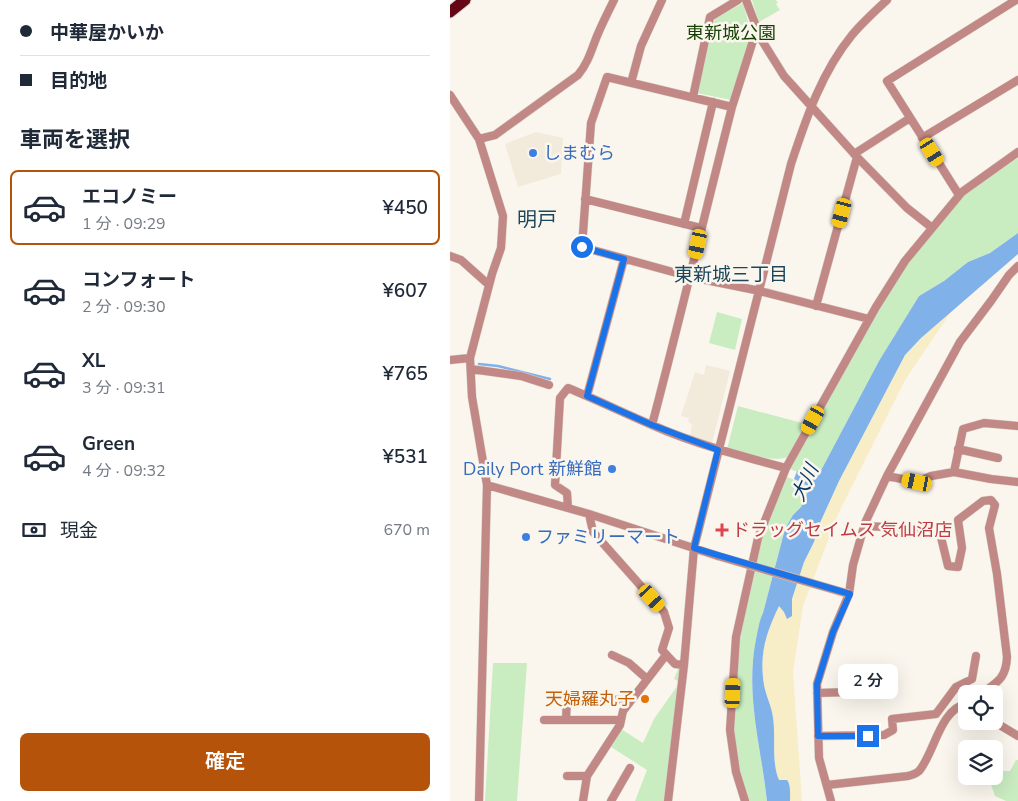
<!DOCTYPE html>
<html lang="ja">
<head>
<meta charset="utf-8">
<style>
	:root { --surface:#fff; --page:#f6f6f7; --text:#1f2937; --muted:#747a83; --line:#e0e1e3; --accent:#b45309 }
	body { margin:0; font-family:"Nunito Sans","Noto Sans JP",sans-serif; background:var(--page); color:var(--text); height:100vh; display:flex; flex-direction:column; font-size:19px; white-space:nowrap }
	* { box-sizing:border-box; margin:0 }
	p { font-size:16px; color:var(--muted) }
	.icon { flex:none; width:28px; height:28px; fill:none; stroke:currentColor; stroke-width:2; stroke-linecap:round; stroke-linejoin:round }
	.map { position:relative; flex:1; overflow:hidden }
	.side { display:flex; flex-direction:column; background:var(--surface); width:450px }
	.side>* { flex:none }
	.top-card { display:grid; align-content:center; height:110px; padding:0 20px; background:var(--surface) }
	.tools { position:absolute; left:508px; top:685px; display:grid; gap:10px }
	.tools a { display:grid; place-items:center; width:45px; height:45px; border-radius:8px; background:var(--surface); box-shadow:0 5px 20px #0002; font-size:25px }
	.end { position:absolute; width:22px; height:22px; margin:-11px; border:6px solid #1a73e8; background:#fff; box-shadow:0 0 0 2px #fff }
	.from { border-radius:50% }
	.bubble { position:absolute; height:35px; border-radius:8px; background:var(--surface); box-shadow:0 5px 20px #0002; font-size:16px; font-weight:600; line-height:35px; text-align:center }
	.car { position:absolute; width:15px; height:30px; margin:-15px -8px; border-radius:6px; box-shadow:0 0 4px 1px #0007; background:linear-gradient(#f5c518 24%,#345 0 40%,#f5c518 0 76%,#345 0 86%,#f5c518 0) }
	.top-card b { display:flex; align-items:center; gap:18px; height:48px; font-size:19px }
	.top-card b+b { border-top:1px solid var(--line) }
	.top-card i { width:12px; height:12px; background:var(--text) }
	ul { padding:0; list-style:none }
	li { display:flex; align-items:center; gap:15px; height:75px; margin:0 10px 8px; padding:0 10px; border:2px solid transparent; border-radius:8px }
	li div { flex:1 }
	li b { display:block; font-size:19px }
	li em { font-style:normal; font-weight:600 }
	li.active { border-color:var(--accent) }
	li>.icon { width:45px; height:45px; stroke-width:1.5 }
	h2 { padding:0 20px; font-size:22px; line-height:60px }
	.pay { display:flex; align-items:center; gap:12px; height:55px; padding:0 20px; font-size:19px }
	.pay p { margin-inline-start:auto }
	.cta { display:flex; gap:10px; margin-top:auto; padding:10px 20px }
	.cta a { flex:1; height:58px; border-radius:8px; background:var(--accent); color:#fff; font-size:20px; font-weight:600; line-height:58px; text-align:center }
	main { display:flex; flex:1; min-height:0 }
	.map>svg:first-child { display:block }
	.built { fill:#f2eada }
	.green { fill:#caecc1 }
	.sand { fill:#f7edc7 }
	.water { fill:#80b1e9 }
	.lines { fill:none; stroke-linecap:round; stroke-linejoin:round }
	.stream { stroke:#80b1e9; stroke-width:2.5 }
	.minor-casing { stroke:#d6d1c9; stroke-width:9 }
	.highway-casing { stroke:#d6d1c9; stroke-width:13 }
	.minor { stroke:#c18885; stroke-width:8 }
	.highway { stroke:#660513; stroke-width:11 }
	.minor-bridge-casing { stroke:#d6d1c9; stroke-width:9; stroke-linecap:butt }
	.minor-bridge { stroke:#c18885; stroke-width:8 }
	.route { stroke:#1a73e8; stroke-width:6 }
	.shop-dot { fill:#3f7fe0; stroke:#fbf6ed; stroke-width:2 }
	.health-dot { fill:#e0444e; stroke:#fbf6ed; stroke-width:2 }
	.food-dot { fill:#e8710a; stroke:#fbf6ed; stroke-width:2 }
	.labels { text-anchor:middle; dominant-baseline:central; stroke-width:5; stroke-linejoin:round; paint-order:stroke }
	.park-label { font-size:18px; fill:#133f00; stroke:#fbf6ed }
	.shop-label { font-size:18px; fill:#366cbe; stroke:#fbf6ed; text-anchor:start }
	.health-label { font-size:18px; fill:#be3a42; stroke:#fbf6ed; text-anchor:start }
	.food-label { font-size:18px; fill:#c56008; stroke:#fbf6ed; text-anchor:end }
	.neighbourhood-label { font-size:19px; fill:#1b475c; stroke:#fbf6ed }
	.water-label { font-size:19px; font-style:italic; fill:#043a6c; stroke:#fbf6ed }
	.quarter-label { font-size:20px; fill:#1b475c; stroke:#fbf6ed }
</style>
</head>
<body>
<main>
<section class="side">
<div class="top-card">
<b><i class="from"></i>中華屋かいか</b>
<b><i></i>目的地</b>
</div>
<h2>車両を選択</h2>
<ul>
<li class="active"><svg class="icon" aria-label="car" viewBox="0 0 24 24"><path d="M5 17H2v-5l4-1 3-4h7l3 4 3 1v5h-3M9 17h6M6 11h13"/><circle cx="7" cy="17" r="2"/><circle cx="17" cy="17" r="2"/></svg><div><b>エコノミー</b><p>1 分 · 09:29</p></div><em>¥450</em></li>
<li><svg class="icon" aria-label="car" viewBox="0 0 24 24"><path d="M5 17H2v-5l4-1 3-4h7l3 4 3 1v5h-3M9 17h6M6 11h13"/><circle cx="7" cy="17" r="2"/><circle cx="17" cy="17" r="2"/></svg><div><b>コンフォート</b><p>2 分 · 09:30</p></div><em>¥607</em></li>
<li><svg class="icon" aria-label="car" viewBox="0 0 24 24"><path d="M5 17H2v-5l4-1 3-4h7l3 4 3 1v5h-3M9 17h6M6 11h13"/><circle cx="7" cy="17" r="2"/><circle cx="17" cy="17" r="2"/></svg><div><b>XL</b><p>3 分 · 09:31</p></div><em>¥765</em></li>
<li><svg class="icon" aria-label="car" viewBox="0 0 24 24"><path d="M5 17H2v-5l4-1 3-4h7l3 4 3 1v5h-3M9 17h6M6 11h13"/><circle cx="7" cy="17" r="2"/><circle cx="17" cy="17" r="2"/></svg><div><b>Green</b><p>4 分 · 09:32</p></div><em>¥531</em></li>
</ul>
<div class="pay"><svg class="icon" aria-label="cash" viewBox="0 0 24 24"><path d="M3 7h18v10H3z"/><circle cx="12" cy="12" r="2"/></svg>現金<p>670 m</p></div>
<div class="cta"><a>確定</a></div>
</section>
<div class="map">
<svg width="568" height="801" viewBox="0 0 568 801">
	<rect width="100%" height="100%" fill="#fbf6ed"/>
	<path class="built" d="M86 132 113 138 111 174 68 187 55 144Z
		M256 365 280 371 262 443 240 437 242 424 238 422 239 418 231 416 245 372 254 375Z"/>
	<path class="green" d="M302 0H326L328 3 326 4 330 10 309 22Z
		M293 3 301 32 281 100 247 93 265 18Z
		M568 158V233L540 253 518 262 494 281 469 296 428 363 367 478 336 468 459 259 515 193Z
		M267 312 292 319 285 350 259 343Z
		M288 406 356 424 338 457C320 463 295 453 277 449Z
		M335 476 360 487 351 507 343 515 335 529 313 613C309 621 308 630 306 639 295 695 311 746 317 801H295L280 730 286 637 308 538Z
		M43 663H77L67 801H35Z
		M228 669H232L216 801H185L197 770 161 747 171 729 193 743 204 719 230 682 224 679Z
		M566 760H568V801H556L545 796 538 776H544V771H560Z"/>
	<path class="sand" d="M503 309 455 380 388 514 353 606 343 672 352 801H340L337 780H329C321 760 326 739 323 718 322 707 316 696 314 684 309 654 316 633 329 606L334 612 341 616 342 599 354 562 364 542 368 527 389 481 455 355 471 338Z"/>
	<path class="water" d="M568 233V254L471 338 455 355 389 481 369 525 364 542 354 562 342 599V616L337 619 334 612 329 606C316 633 309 654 314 685 316 696 322 707 323 718 326 739 321 761 329 780H337C341 785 340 795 340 801H317C311 746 295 695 306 639 308 630 309 621 313 613L335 529 343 515 351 507 360 487 344 479 347 471 367 478 429 361 469 296 494 281 518 262 540 253Z"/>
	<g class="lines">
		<path class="stream" d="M29 364 48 366 100 379"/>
		<g class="minor-casing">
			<path id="minor" d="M296 0 311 39 334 76 407 157 457 208 481 227
				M181 83 191 46 212 0
				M0 95 29 139 53 216 51 248 42 274 20 358 22 397 37 485 29 801
				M243 97 260 17 288 0
				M282 107 307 28
				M472 138 568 80
				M29 139 45 135 128 75C138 63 141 51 147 36 152 24 158 12 164 0
				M404 154 460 118
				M509 195 437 81 566 0
				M135 199 251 228
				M234 224 263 102
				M0 256 11 260 39 285
				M366 306 407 157
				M0 360 20 358
				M21 369 71 376 99 385
				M137 396 174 259
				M202 425C230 319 255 213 282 107L157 77 141 123 132 247 241 277 310 291 419 319
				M508 449 548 458
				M504 472 541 479 568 482
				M437 476 510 342 541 301 559 275 568 266
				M37 485 139 514 268 556
				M118 508 117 493 105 485 110 398 118 388C147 400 174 413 202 425 245 444 291 456 336 468
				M139 514 143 532 214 612 219 628 212 650 225 664 234 665
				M414 526 479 529 490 533 498 566 508 567 512 548 508 520 533 501 541 500 545 505 539 528 547 574 557 657C556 679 547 682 531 694
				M162 655 179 663 197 679
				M367 693 401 692
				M94 720H171
				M116 720 117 698 171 700 179 702
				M543 721 568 736
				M368 736 434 735 443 730 442 719 486 714 506 687 522 679 526 656
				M117 776H137L170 725 173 711 216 655
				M377 785 458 776C462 775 466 774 469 771 484 754 490 709 516 704
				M133 801 137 776
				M161 801 180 768
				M218 801 234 665 244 548 341 164C356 119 371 73 402 35 412 23 425 11 437 0
				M295 801 286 772 280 730 286 637 308 538 336 468 426 307 455 261 512 192 568 152
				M381 801 369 758 367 684 383 632 399 594 403 565 415 523 437 476 467 482 481 476 504 472 513 429 534 423 568 426"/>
		</g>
		<g class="highway-casing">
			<path id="highway" d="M0 12 15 0"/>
		</g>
		<use href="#minor" class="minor"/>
		<use href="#highway" class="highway"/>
		<g class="minor-bridge-casing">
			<path id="minor-bridge" d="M268 556 399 594"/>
		</g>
		<use href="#minor-bridge" class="minor-bridge"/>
	</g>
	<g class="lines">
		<path class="route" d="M132 247 174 259 137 396 202 425 268 450 244 548 400 594 383 632 367 684 368 736H418"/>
	</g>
	<g class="shop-dot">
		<circle cx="83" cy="153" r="5"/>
		<circle cx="162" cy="469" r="5"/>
		<circle cx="76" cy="537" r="5"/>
	</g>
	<path class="health-dot" d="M269.5 522.5h5v5h5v5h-5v5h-5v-5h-5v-5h5z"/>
	<circle class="food-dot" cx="195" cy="699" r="5"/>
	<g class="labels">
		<g class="park-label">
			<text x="281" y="33">東新城公園</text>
		</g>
		<g class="shop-label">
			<text x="93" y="153">しまむら</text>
			<text x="152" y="469" text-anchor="end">Daily Port 新鮮館</text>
			<text x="86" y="537">ファミリーマート</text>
		</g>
		<g class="health-label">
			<text x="282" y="530">ドラッグセイムス 気仙沼店</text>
		</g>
		<g class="food-label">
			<text x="185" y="699">天婦羅丸子</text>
		</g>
		<g class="neighbourhood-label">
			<text x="281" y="275">東新城三丁目</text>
		</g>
		<g class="water-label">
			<text transform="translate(355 483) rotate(-65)">大川</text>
		</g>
		<g class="quarter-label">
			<text x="87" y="219">明戸</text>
		</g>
	</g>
</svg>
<div class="tools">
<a><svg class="icon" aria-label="locate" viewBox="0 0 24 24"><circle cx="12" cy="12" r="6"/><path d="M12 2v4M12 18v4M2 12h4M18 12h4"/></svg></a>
<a><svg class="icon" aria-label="layers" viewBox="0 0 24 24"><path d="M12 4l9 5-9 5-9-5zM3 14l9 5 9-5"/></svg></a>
</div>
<i class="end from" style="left:132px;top:247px"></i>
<i class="end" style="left:418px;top:736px"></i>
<div class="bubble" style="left:388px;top:664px;width:60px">2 分</div>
<i class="car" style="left:482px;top:152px;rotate:148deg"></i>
<i class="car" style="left:392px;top:213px;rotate:195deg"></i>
<i class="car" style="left:248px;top:244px;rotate:192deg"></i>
<i class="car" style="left:363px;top:420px;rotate:209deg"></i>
<i class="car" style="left:467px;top:482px;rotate:282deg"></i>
<i class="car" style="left:202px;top:598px;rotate:138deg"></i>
<i class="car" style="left:283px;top:693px;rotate:3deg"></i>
</div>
</main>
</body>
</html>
